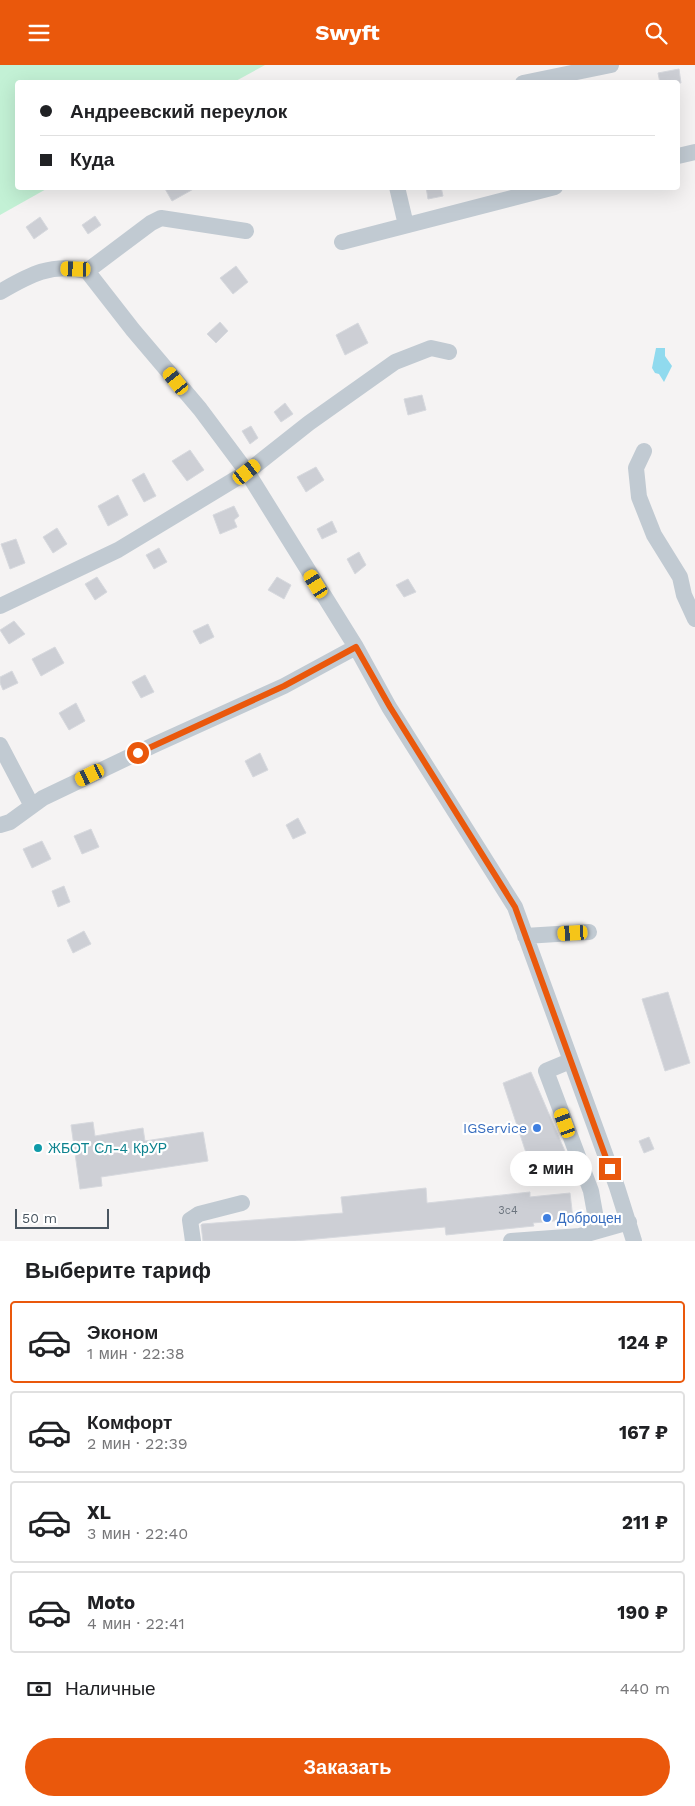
<!DOCTYPE html>
<html lang="ru">
<head>
<meta charset="utf-8">
<style>
	:root { --surface:#fff; --page:#f6f6f6; --text:#202124; --muted:#757577; --line:#e0e0e0; --accent:#ea580c }
	body { margin:0; font-family:"Work Sans",sans-serif; background:var(--page); color:var(--text); height:100vh; display:flex; flex-direction:column; font-size:19px; white-space:nowrap }
	* { box-sizing:border-box; margin:0 }
	p { font-size:16px; color:var(--muted) }
	.icon { flex:none; width:28px; height:28px; fill:none; stroke:currentColor; stroke-width:2; stroke-linecap:round; stroke-linejoin:round }
	.map { position:relative; height:1176px; overflow:hidden }
	.details { display:flex; flex-direction:column; background:var(--surface); flex:1 }
	.details>* { flex:none }
	.banner { position:absolute; left:15px; top:15px; width:665px; height:110px; border-radius:5px; box-shadow:0 5px 20px #0002; display:grid; align-content:center; height:110px; padding:0 25px; background:var(--surface) }
	.scale { position:absolute; left:15px; bottom:12px; width:94px; box-sizing:border-box; padding-left:5px; border:2px solid #4a5661; border-top:0; font-size:14px; line-height:18px; white-space:nowrap; color:#4a5661; -webkit-text-stroke:4px #fff; paint-order:stroke }
	.end { position:absolute; width:22px; height:22px; margin:-11px; border:6px solid #ea580c; background:#fff; box-shadow:0 0 0 2px #fff }
	.from { border-radius:50% }
	.bubble { position:absolute; height:35px; border-radius:18px; background:var(--surface); box-shadow:0 5px 20px #0002; font-size:16px; font-weight:700; line-height:35px; text-align:center }
	.car { position:absolute; width:15px; height:30px; margin:-15px -8px; border-radius:6px; box-shadow:0 0 4px 1px #0007; background:linear-gradient(#f5c518 24%,#345 0 40%,#f5c518 0 76%,#345 0 86%,#f5c518 0) }
	.banner b { display:flex; align-items:center; gap:18px; height:48px; font-size:19px }
	.banner b+b { border-top:1px solid var(--line) }
	.banner i { width:12px; height:12px; background:var(--text) }
	ul { padding:0; list-style:none }
	li { display:flex; align-items:center; gap:15px; height:82px; margin:0 10px 8px; padding:0 15px; border:2px solid var(--line); border-radius:5px }
	li div { flex:1 }
	li b { display:block; font-size:19px }
	li em { font-style:normal; font-weight:700 }
	li.on { border-color:var(--accent) }
	li>.icon { width:45px; height:45px; stroke-width:1.5 }
	h2 { padding:0 25px; font-size:22px; line-height:60px }
	.pay { display:flex; align-items:center; gap:12px; height:55px; padding:0 25px; font-size:19px }
	.pay p { margin-inline-start:auto }
	.action { display:flex; gap:10px; margin-top:auto; padding:10px 25px }
	.action a { flex:1; height:58px; border-radius:30px; background:var(--accent); color:#fff; font-size:20px; font-weight:700; line-height:58px; text-align:center }
	header { display:flex; justify-content:space-between; align-items:center; height:65px; padding:0 25px; background:var(--accent); color:#fff; font-size:22px; font-weight:700 }
	.map>svg:first-child { display:block }
	.green { fill:#c3f1d5 }
	.water { fill:#90daee }
	.building { fill:#cdcfd5; stroke:#d7d9de }
	.lines { fill:none; stroke-linecap:round; stroke-linejoin:round }
	.minor { stroke:#c1cad2; stroke-width:16 }
	.route { stroke:#ea580c; stroke-width:6 }
	.shop-dot { fill:#3f7fe0; stroke:#fff; stroke-width:2 }
	.culture-dot { fill:#0f9aa8; stroke:#fff; stroke-width:2 }
	.labels { text-anchor:middle; dominant-baseline:central; stroke-width:4.5; stroke-linejoin:round; paint-order:stroke }
	.number-label { font-size:11px; fill:#6b747e }
	.shop-label { font-size:14px; fill:#366cbe; stroke:#fff; text-anchor:end }
	.culture-label { font-size:14px; fill:#0d838f; stroke:#fff; text-anchor:start }
</style>
</head>
<body>
<header><svg class="icon" aria-label="menu" viewBox="0 0 24 24"><path d="M4 6h16M4 12h16M4 18h16"/></svg>Swyft<svg class="icon" aria-label="search" viewBox="0 0 24 24"><circle cx="10" cy="10" r="6"/><path d="M15 15l6 6"/></svg></header>
<div class="map">
<svg width="695" height="1176" viewBox="0 0 695 1176">
	<rect width="100%" height="100%" fill="#f5f3f3"/>
	<path class="green" d="M0 0H265L234 17 18 18V122L48 123 0 150Z"/>
	<path class="water" d="M656 283H665V291L672 301 664 317 659 309 655 308 652 303Z"/>
	<path class="building" d="M679 4 681 18H660L658 8Z
		M164 122H197L172 136Z
		M426 122H441L443 131 428 134Z
		M95 151 101 160 88 169 82 160Z
		M40 152 48 164 34 174 26 162Z
		M236 201 248 217 233 229 220 213Z
		M220 257 228 266 216 278 207 269Z
		M358 258 368 278 345 290 336 270Z
		M422 330 426 345 408 350 404 334Z
		M285 338 293 349 281 357 274 347Z
		M251 361 258 373 250 379 242 366Z
		M190 385 204 405 187 416 172 396Z
		M316 402 324 415 306 427 297 412Z
		M144 408 156 431 144 437 132 415Z
		M118 430 128 450 108 461 98 441Z
		M234 441 239 451 234 455 237 462 220 469 213 450Z
		M332 456 337 467 322 474 317 464Z
		M57 463 67 479 53 488 43 472Z
		M16 474 25 498 10 504 1 479Z
		M159 483 167 497 154 504 146 490Z
		M359 487 366 500 355 509 347 494Z
		M97 512 107 527 95 535 85 519Z
		M277 512 291 520 284 534 268 525Z
		M408 514 416 527 404 532 396 520Z
		M14 556 25 569 9 579 0 565Z
		M208 559 214 572 200 579 193 566Z
		M55 582 64 598 41 611 32 594Z
		M12 606 18 618 3 625 0 618V612Z
		M145 610 154 627 141 633 132 617Z
		M76 638 85 656 69 665 59 648Z
		M260 688 268 705 253 712 245 696Z
		M298 753 306 768 293 774 286 760Z
		M91 764 99 782 82 789 74 771Z
		M42 776 51 794 32 803 23 784Z
		M64 821 70 837 58 842 52 826Z
		M84 866 91 879 73 888 67 875Z
		M668 927 690 998 665 1006 642 934Z
		M531 1007 570 1098 574 1109 534 1112 503 1018Z
		M93 1057 95 1071 143 1063 145 1076 203 1067 208 1096 101 1112 102 1121 80 1124 71 1060Z
		M649 1072 654 1084 644 1088 639 1076Z
		M426 1123 427 1138 530 1127V1132L570 1128 573 1154 533 1158 534 1161 446 1170 445 1162 295 1176H203L201 1160 202 1159 343 1148 341 1132Z"/>
	<g class="lines">
		<path class="minor" d="M523 18 611 0
			M678 91 695 87
			M397 122 406 160
			M342 177 555 122
			M87 206 133 265 200 344 247 407 356 582 389 642 515 842 617 1122 634 1176
			M87 206 151 158 161 153 246 166
			M0 227C29 210 52 197 87 206
			M644 386 636 403 639 432 654 470 680 512 684 530 695 554
			M0 541 118 485 247 407 309 358 395 297 431 283 449 287
			M0 680 32 741
			M0 760 10 757 43 733 154 680 284 621 356 582
			M525 871 589 867
			M570 996 546 1006 591 1126 598 1165
			M193 1176 190 1155 199 1149 242 1138
			M511 1176 580 1171 629 1157"/>
	</g>
	<g class="lines">
		<path class="route" d="M138 688 284 621 356 582 390 642 515 842 610 1104"/>
	</g>
	<g class="shop-dot">
		<circle cx="537" cy="1063" r="5"/>
		<circle cx="547" cy="1153" r="5"/>
	</g>
	<circle class="culture-dot" cx="38" cy="1083" r="5"/>
	<g class="labels">
		<g class="number-label">
			<text x="508" y="1145">3c4</text>
		</g>
		<g class="shop-label">
			<text x="527" y="1063">IGService</text>
			<text x="557" y="1153" text-anchor="start">Доброцен</text>
		</g>
		<g class="culture-label">
			<text x="48" y="1083">ЖБОТ Сл-4 КрУР</text>
		</g>
	</g>
</svg>
<div class="scale">50 m</div>
<i class="end from" style="left:138px;top:688px"></i>
<i class="end" style="left:610px;top:1104px"></i>
<div class="bubble" style="left:510px;top:1086px;width:82px">2 мин</div>
<i class="car" style="left:76px;top:204px;rotate:272deg"></i>
<i class="car" style="left:176px;top:316px;rotate:321deg"></i>
<i class="car" style="left:247px;top:407px;rotate:52deg"></i>
<i class="car" style="left:316px;top:519px;rotate:328deg"></i>
<i class="car" style="left:90px;top:710px;rotate:244deg"></i>
<i class="car" style="left:573px;top:868px;rotate:267deg"></i>
<i class="car" style="left:565px;top:1058px;rotate:340deg"></i>
<div class="banner">
<b><i class="from"></i>Андреевский переулок</b>
<b><i></i>Куда</b>
</div>
</div>
<section class="details">
<h2>Выберите тариф</h2>
<ul>
<li class="on"><svg class="icon" aria-label="car" viewBox="0 0 24 24"><path d="M5 17H2v-5l4-1 3-4h7l3 4 3 1v5h-3M9 17h6M6 11h13"/><circle cx="7" cy="17" r="2"/><circle cx="17" cy="17" r="2"/></svg><div><b>Эконом</b><p>1 мин · 22:38</p></div><em>124 ₽</em></li>
<li><svg class="icon" aria-label="car" viewBox="0 0 24 24"><path d="M5 17H2v-5l4-1 3-4h7l3 4 3 1v5h-3M9 17h6M6 11h13"/><circle cx="7" cy="17" r="2"/><circle cx="17" cy="17" r="2"/></svg><div><b>Комфорт</b><p>2 мин · 22:39</p></div><em>167 ₽</em></li>
<li><svg class="icon" aria-label="car" viewBox="0 0 24 24"><path d="M5 17H2v-5l4-1 3-4h7l3 4 3 1v5h-3M9 17h6M6 11h13"/><circle cx="7" cy="17" r="2"/><circle cx="17" cy="17" r="2"/></svg><div><b>XL</b><p>3 мин · 22:40</p></div><em>211 ₽</em></li>
<li><svg class="icon" aria-label="car" viewBox="0 0 24 24"><path d="M5 17H2v-5l4-1 3-4h7l3 4 3 1v5h-3M9 17h6M6 11h13"/><circle cx="7" cy="17" r="2"/><circle cx="17" cy="17" r="2"/></svg><div><b>Moto</b><p>4 мин · 22:41</p></div><em>190 ₽</em></li>
</ul>
<div class="pay"><svg class="icon" aria-label="cash" viewBox="0 0 24 24"><path d="M3 7h18v10H3z"/><circle cx="12" cy="12" r="2"/></svg>Наличные<p>440 m</p></div>
<div class="action"><a>Заказать</a></div>
</section>
</body>
</html>
